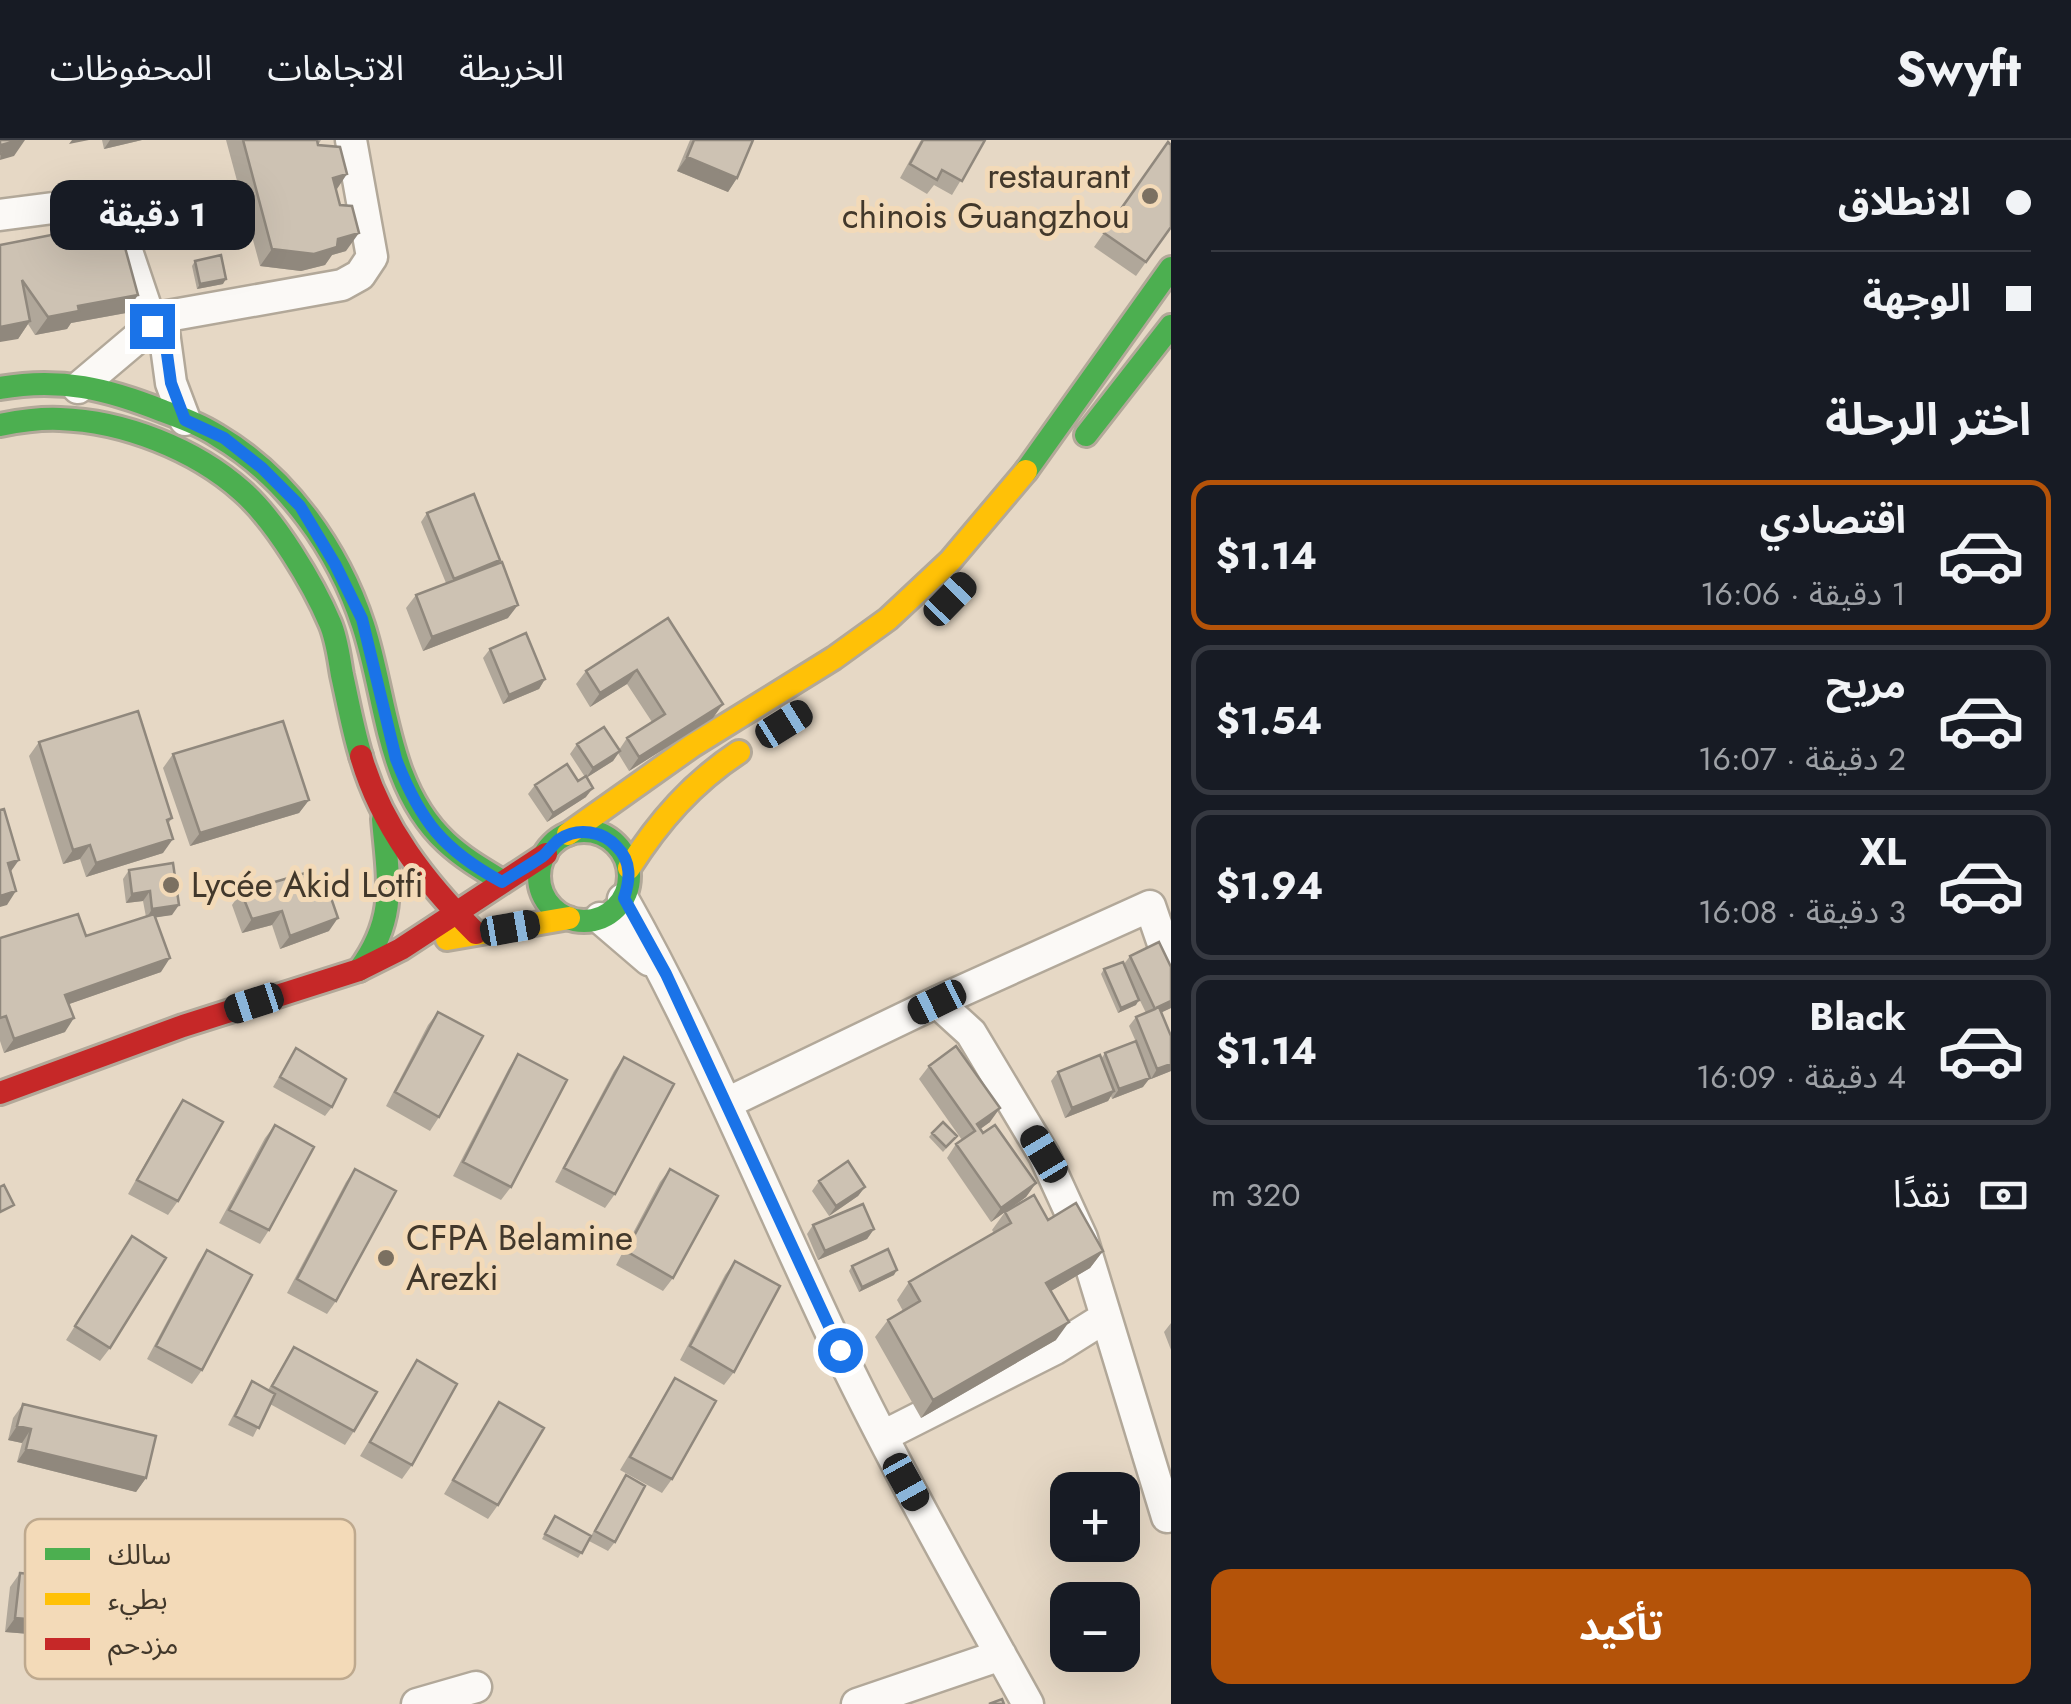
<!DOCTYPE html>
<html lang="ar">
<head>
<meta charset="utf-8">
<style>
	:root { --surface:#171b24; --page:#242831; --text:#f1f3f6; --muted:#9ea1a6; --line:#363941; --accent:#b45309 }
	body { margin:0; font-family:Jost,"Noto Sans Arabic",sans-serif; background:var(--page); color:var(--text); direction:rtl; height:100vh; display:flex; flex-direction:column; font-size:38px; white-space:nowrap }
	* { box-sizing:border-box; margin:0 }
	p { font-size:32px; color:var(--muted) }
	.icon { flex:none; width:55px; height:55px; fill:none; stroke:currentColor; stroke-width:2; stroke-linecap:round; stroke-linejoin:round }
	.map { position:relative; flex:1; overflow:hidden; direction:ltr }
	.side { display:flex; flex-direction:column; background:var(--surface); width:900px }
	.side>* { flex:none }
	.banner { display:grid; align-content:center; height:220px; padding:0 40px; background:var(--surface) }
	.controls { position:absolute; left:1050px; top:1332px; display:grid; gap:20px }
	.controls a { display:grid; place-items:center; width:90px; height:90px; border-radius:20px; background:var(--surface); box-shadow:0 10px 40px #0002; font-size:50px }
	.end { position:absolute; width:45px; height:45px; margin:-22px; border:12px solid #1a73e8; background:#fff; box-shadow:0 0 0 5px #fff }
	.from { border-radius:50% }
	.bubble { position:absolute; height:70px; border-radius:20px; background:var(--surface); box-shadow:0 10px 40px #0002; font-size:32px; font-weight:700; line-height:70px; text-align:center; direction:rtl }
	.car { position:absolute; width:30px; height:60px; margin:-30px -15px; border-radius:12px; box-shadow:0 0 8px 2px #0007; background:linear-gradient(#222 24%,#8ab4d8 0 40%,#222 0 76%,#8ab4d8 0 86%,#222 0) }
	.banner b { display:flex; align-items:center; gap:35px; height:95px; font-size:38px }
	.banner b+b { border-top:2px solid var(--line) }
	.banner i { width:25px; height:25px; background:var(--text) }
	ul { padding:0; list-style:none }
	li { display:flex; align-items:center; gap:30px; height:150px; margin:0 20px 15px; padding:0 20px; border:5px solid var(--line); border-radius:20px }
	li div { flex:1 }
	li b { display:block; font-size:38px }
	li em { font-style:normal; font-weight:700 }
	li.selected { border-color:var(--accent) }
	li>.icon { width:90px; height:90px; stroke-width:1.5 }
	h2 { padding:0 40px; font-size:45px; line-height:120px }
	.pay { display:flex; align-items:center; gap:25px; height:110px; padding:0 40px; font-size:38px }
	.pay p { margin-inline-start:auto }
	.button { display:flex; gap:20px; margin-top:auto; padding:20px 40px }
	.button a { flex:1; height:115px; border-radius:20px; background:var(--accent); color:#fff; font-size:40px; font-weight:700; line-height:115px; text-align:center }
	header { display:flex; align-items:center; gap:60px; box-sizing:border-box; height:140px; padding:0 50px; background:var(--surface); border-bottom:2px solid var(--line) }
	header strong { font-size:48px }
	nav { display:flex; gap:55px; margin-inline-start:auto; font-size:35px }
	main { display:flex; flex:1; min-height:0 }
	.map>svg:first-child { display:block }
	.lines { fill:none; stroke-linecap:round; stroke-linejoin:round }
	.street-casing { stroke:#b2a899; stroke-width:35 }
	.fast-casing { stroke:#b2a899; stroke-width:28 }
	.slow-casing { stroke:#b2a899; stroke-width:28 }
	.jam-casing { stroke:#b2a899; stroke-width:28 }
	.street { stroke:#fbf9f6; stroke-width:30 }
	.fast { stroke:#4caf50; stroke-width:22 }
	.slow { stroke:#ffc107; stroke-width:22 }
	.jam { stroke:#c62828; stroke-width:22 }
	.wall { fill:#b0a79a }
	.shaded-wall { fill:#90887d }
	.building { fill:#cdc2b3; stroke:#90887d; stroke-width:2.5 }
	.route { stroke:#1a73e8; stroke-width:12 }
	.poi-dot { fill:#7b7061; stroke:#f3dab8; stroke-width:4 }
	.labels { text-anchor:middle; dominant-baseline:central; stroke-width:10; stroke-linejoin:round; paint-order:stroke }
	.poi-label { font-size:35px; fill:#42382b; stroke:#f3dab8; text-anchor:start }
	.key { fill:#f3dab8; stroke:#bea98e; stroke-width:2.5 }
	.key-label { font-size:28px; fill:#42382b }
</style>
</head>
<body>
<header>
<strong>Swyft</strong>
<nav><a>الخريطة</a><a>الاتجاهات</a><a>المحفوظات</a></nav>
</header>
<main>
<section class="side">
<div class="banner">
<b><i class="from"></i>الانطلاق</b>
<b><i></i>الوجهة</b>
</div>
<h2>اختر الرحلة</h2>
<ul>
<li class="selected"><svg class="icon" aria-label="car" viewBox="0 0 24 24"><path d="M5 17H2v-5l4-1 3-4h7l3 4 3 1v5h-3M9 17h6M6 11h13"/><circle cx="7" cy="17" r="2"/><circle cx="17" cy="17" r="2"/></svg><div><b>اقتصادي</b><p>1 دقيقة · 16:06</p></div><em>$1.14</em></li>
<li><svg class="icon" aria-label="car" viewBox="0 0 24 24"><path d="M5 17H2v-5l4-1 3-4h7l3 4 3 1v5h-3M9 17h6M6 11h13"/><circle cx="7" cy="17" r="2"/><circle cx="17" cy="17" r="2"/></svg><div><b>مريح</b><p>2 دقيقة · 16:07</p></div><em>$1.54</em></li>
<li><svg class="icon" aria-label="car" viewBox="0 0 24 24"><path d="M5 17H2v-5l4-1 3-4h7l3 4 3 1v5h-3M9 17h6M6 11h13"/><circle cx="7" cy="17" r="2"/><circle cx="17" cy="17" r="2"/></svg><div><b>XL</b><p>3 دقيقة · 16:08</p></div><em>$1.94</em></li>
<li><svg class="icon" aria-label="car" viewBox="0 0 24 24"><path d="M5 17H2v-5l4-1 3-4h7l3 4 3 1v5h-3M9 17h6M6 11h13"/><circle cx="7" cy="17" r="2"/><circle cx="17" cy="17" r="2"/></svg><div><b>Black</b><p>4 دقيقة · 16:09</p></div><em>$1.14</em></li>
</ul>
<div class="pay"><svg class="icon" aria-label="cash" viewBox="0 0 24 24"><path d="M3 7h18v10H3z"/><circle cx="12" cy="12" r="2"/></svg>نقدًا<p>320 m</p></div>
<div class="button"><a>تأكيد</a></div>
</section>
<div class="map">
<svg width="1171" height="1564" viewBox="0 0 1171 1564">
	<rect width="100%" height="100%" fill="#e6d8c5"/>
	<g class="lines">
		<g class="street-casing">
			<path id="street" d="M0 75 107 61 116 64 119 70 125 105 152 185
				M162 177 342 145 360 135 372 117 351 0
				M78 248 162 177 171 243 185 280
				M623 759C705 904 767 1059 839 1210 897 1330 963 1447 1028 1564
				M600 778 649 820
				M937 862 971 893 1044 1015 1082 1098 1167 1377
				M727 963 937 862 1150 766 1171 827
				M883 1296 1055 1209 1106 1177
				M417 1564 476 1547
				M857 1564 1001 1515"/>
		</g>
		<g class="fast-casing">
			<path id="fast" d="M0 248C60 237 108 249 163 271 182 278 201 285 218 296 287 337 338 409 363 485 387 558 386 646 446 702 463 718 482 729 502 741
				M0 285C20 281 40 278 60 279 123 281 195 309 242 351 275 380 313 443 330 483 337 499 339 518 342 535 348 562 353 590 361 616
				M1086 295 1171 186
				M1026 331 1171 128
				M539 736a45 45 0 1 1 90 0a45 45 0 1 1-90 0Z
				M359 830C398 778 388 739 383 679"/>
		</g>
		<g class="slow-casing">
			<path id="slow" d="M568 694 692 606 834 518 888 479 950 421 1026 331
				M629 728C659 681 692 643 739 612
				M447 799 569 778"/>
		</g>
		<g class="jam-casing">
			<path id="jam" d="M361 616C381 686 426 743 476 793
				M0 953 183 886 359 830 401 809 546 714"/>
		</g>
		<use href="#street" class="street"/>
		<use href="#fast" class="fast"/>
		<use href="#slow" class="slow"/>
		<use href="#jam" class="jam"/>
	</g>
	<path class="wall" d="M102 0H142L104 9Z
		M226 0H321L318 5 336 50 346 111 332 115 325 125 301 131 260 126Z
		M690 0H753L737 38 728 52 677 31Z
		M921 0H985L952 55 934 45 927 54 900 38Z
		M1168 2 1171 87 1136 136 1094 107Z
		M0 105 126 173 71 183 67 189 35 195 28 184 18 199Z
		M195 121 223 144 197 149 192 126Z
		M427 373 498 423 508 478 423 511 406 468 416 455 446 443 421 382Z
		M668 478 713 578 629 631 618 613 613 621 586 638V657L547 682 528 654 535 645 578 641 585 637 570 614 577 604 619 610 627 598 652 582 627 544 590 567 576 544 586 531Z
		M490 509 545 539 539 549 503 564 483 518Z
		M39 602 172 678 168 684 163 713 86 737 80 719 63 724 29 616Z
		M173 614 309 660 299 673 190 706 163 628Z
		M129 730 172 775 155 777 161 832 69 864 65 892 4 913 0 901V798L86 796 146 777 143 761 126 763 123 739Z
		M307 741 329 791 280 809 272 785 242 793 232 765 241 752Z
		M1130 816 1171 827V868L1161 872 1171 931 1151 939 1146 926 1143 947 1112 959 1111 956 1108 961 1065 978 1051 941 1058 932 1101 919 1105 913 1136 902 1129 886 1136 877 1146 873 1130 840 1136 865 1118 873 1101 834 1104 829 1124 824Z
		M438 872 439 977 430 991 386 966 428 885Z
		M296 908 332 967 325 976 273 947Z
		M518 914 511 1047 501 1060 453 1036 509 928Z
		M624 917 615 1054 605 1068 555 1042 614 931Z
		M929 926 990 982 980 989 983 993 1036 1043 1026 1057 1006 1072 1048 1080 1103 1111 1090 1128 1051 1151 1056 1200 921 1278 875 1197 888 1180 903 1171 897 1160 909 1142 994 1093 992 1090 1005 1072 991 1082 947 1018 956 1004 962 1000 919 939Z
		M183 960 178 1061 168 1075 128 1054 173 974Z
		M275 985 269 1090 260 1104 219 1083 265 998Z
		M932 993 957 996 943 1012 929 997Z
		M355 1029 336 1161 327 1174 287 1153 346 1042Z
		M670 1029 673 1138 663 1151 616 1125 660 1042Z
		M819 1041 865 1047 858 1056 829 1076 812 1051Z
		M813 1085 874 1089 867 1099 818 1120 807 1094Z
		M132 1096 110 1208 100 1221 66 1200Z
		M207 1110 202 1230 192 1244 147 1219 198 1123Z
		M735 1121 734 1232 724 1245 680 1220 725 1135Z
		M852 1126 894 1135 859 1152 849 1131Z
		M1171 1183V1210L1164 1192Z
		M294 1207 354 1291 345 1305 270 1264 253 1297 228 1285 246 1251 252 1241 268 1250Z
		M417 1220 412 1325 402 1339 360 1316Z
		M675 1238 672 1339 662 1353 620 1330Z
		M499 1262 498 1365 488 1379 444 1354Z
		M23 1264 146 1338 136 1352 17 1322 22 1303 8 1300 13 1278Z
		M626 1335 615 1402 608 1411 589 1401 578 1418 542 1399 551 1381 591 1396Z
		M20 1433 138 1488 128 1502 5 1492 10 1447Z"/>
	<path class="shaded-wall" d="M19 0H25L14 16 0 20 1 5Z
		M72 0H89L69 4Z
		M110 0H142L104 9Z
		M687 17 737 38 728 52 677 31Z
		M347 34 335 52 333 38Z
		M359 93 346 111 332 115 325 125 301 131 260 126 272 109 338 99Z
		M226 139 223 144 197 149 200 144Z
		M138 155 126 173 71 183 67 189 35 195 48 177 78 166Z
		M30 181 18 199 0 202V187Z
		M518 465 508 478 423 511 432 497Z
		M637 530 627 544 590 567 600 553Z
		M545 539 539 549 503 564 509 555Z
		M723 564 713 578 629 631 639 617Z
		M620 611 613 621 586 638 593 628Z
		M593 648 586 657 547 682 553 673Z
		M309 660 299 673 190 706 200 693Z
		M173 699 163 713 86 737 96 723Z
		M90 705 80 719 63 724 73 710Z
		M19 720 9 734 8 723Z
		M16 751 7 765 0 767V756Z
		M150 751 143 761 126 763 132 754Z
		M179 765 172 775 146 779 152 769Z
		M282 771 272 785 242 793 252 779Z
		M338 778 329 791 280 809 290 796Z
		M170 818 161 832 55 869 65 855Z
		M1139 860 1136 865 1118 873 1121 868Z
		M1171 861V868L1150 878 1156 868Z
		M74 878 65 892 4 913 14 899Z
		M1171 924V931L1151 939 1157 929Z
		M1150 938 1143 947 1112 959 1119 949Z
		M1114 951 1108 961 1065 978 1072 968Z
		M1000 968 990 982 972 995 977 984Z
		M1036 1043 1026 1057 991 1082 1001 1068Z
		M865 1047 858 1056 829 1076 836 1066Z
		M874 1089 867 1099 818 1120 825 1111Z
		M1103 1111 1090 1128 1034 1161 1046 1143Z
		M897 1130 894 1135 859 1152 862 1147Z
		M1069 1182 1056 1200 921 1278 933 1260Z
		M17 1286 31 1289 22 1303 8 1300Z
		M26 1309 146 1338 136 1352 17 1322Z
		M15 1478 138 1488 128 1502 5 1492Z"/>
	<path class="building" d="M0 0H19L1 5 3 14H0Z
		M243 0H317L318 5 340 7 347 34 333 38 340 65 352 66 359 93 338 99 337 107 314 114 272 109Z
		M694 0H753L737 38 687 17Z
		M923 0H985L962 41 942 30 937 40 910 24Z
		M1168 2 1171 5V87L1146 122 1104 93Z
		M118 82 138 155 78 166 79 171 48 177 22 140 30 181 0 187V105Z
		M221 115 226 139 200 144 195 121Z
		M474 354 500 420 454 439 427 373Z
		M502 422 518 465 432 497 416 455Z
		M668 478 723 564 639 617 627 598 665 574 637 530 600 553 586 531Z
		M526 493 545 539 509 555 490 509Z
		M138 571 172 678 167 680 173 699 96 723 90 705 73 710 39 602Z
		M283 581 309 660 200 693 173 614Z
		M604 587 620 611 593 628 577 604Z
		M567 624 578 641 586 636 593 648 553 673 535 645Z
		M4 669 19 720 8 723 16 751 0 756V670Z
		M173 723 179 765 152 769 150 751 132 754 129 730Z
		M305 733 307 741 321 738 326 750 328 749 338 778 290 796 282 771 252 779 241 752Z
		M78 774 86 796 154 774 170 818 65 855 74 878 14 899 6 876 0 878V798Z
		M1159 802 1171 827V861L1156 868 1159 867 1171 896V924L1157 929 1136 877 1155 869 1130 816Z
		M1123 822 1139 860 1121 868 1104 829Z
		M438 872 483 896 439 977 395 952Z
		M1136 901 1150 938 1119 949 1105 913Z
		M956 906 1000 968 977 984 983 993 995 985 1036 1043 1001 1068 956 1004 975 991 929 926Z
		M296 908 346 939 332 967 280 937Z
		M518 914 567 940 511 1047 463 1022Z
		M1100 915 1114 951 1072 968 1058 932Z
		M624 917 674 944 615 1054 564 1028Z
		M183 960 223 982 178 1061 137 1040Z
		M943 982 957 996 946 1007 932 993Z
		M275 985 314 1007 269 1090 229 1070Z
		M848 1021 865 1047 836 1066 819 1041Z
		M355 1029 396 1051 336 1161 297 1139Z
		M670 1029 718 1056 673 1138 626 1111Z
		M4 1045 14 1065 0 1072V1047Z
		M1034 1055 1048 1080 1076 1063 1103 1111 1046 1143 1069 1182 933 1260 888 1180 920 1161 909 1142 1011 1083 1005 1072Z
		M863 1064 874 1089 825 1111 813 1085Z
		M132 1096 166 1118 110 1208 75 1186Z
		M888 1109 897 1130 862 1147 852 1126Z
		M207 1110 252 1135 202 1230 156 1206Z
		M735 1121 780 1146 734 1232 690 1206Z
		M294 1207 377 1252 354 1291 272 1246Z
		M417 1220 457 1244 412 1325 370 1302Z
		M675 1238 716 1261 672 1339 630 1317Z
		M252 1241 275 1254 259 1288 235 1276Z
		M499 1262 544 1288 498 1365 453 1340Z
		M23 1264 156 1296 146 1338 26 1309 31 1289 17 1286Z
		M626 1335 645 1346 615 1402 595 1391Z
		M555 1376 591 1396 582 1413 545 1394Z
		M20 1433 141 1445 138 1488 15 1478Z
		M1002 1559 1004 1564H989Z"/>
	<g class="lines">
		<path class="route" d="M152 186 162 177 171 243 185 280 224 298 262 328 300 366 335 424 362 479 396 619C420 681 443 710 502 742 516 733 530 725 543 716 549 711 553 704 560 699 578 687 603 691 617 707 632 722 630 740 624 758L666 834 840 1210"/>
	</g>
	<g class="poi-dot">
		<circle cx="1150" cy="56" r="10"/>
		<circle cx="171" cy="745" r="10"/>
		<circle cx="386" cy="1118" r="10"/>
	</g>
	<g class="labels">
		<g class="poi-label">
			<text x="1130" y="36" text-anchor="end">restaurant<tspan x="1130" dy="40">chinois Guangzhou</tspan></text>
			<text x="191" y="745">Lycée Akid Lotfi</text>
			<text x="406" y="1098">CFPA Belamine<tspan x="406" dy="40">Arezki</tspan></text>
		</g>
	</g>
	<rect x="25" y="1379" width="330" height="160" rx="15" class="key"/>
	<rect x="45" y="1408" width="45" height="12" fill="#4caf50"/>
	<rect x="45" y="1453" width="45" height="12" fill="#ffc107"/>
	<rect x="45" y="1498" width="45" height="12" fill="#c62828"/>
	<g class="key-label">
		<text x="108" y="1424">سالك</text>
		<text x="108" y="1469">بطيء</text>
		<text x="108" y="1514">مزدحم</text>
	</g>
</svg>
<div class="controls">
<a>+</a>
<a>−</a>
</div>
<i class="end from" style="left:840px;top:1210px"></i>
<i class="end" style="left:152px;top:186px"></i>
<div class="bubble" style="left:50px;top:40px;width:205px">1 دقيقة</div>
<i class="car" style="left:950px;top:459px;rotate:44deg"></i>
<i class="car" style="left:784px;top:584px;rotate:58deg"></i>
<i class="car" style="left:510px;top:788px;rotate:80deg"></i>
<i class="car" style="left:937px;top:862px;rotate:244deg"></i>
<i class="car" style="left:254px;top:863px;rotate:252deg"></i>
<i class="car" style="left:1044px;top:1014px;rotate:329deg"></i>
<i class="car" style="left:906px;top:1342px;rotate:151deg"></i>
</div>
</main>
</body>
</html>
